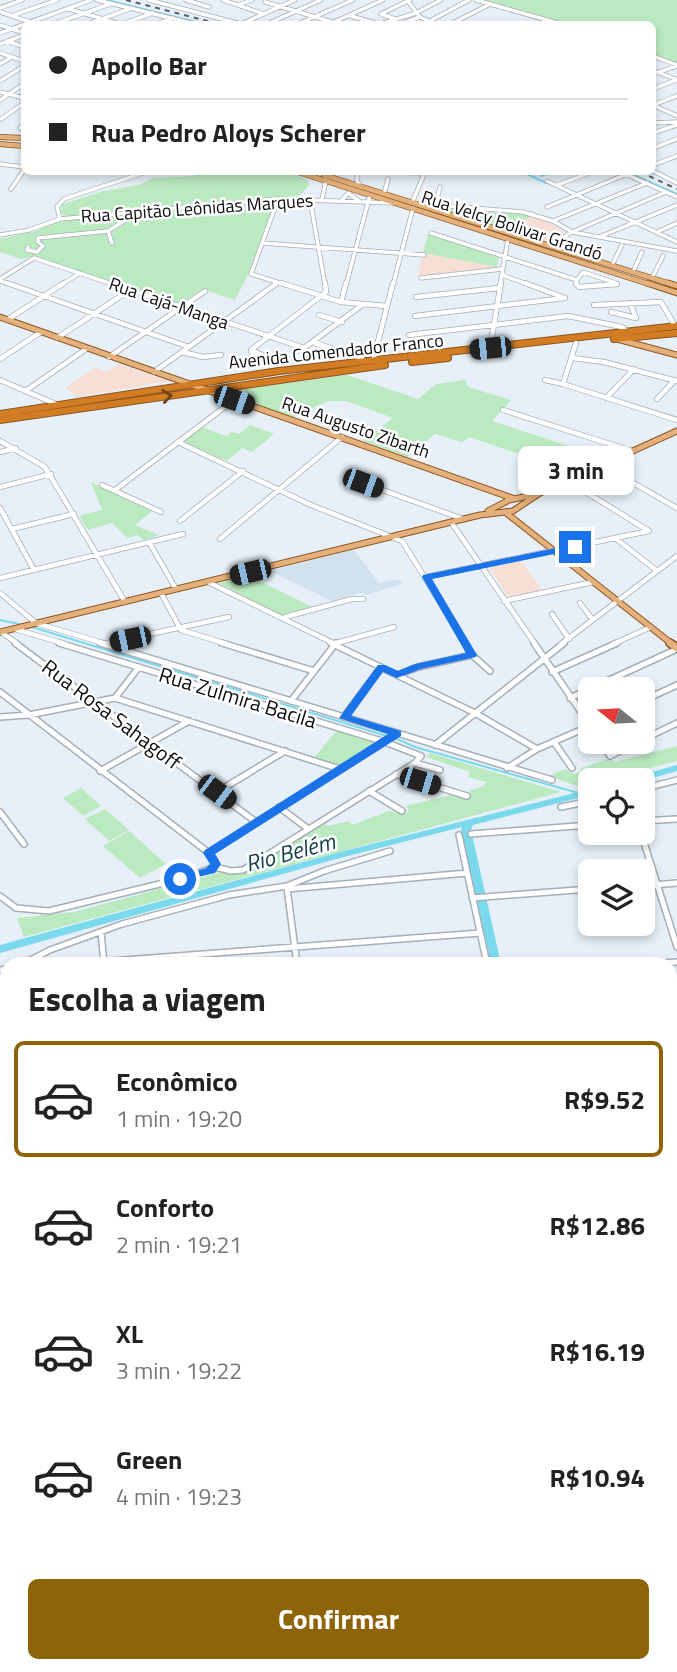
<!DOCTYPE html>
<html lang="pt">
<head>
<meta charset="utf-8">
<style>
	:root { --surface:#fff; --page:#f2f2f2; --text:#222; --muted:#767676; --line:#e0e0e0; --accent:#8e6409 }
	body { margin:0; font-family:"Titillium Web",sans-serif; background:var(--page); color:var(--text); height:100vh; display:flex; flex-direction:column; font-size:26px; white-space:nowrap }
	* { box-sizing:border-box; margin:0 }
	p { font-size:23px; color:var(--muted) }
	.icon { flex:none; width:38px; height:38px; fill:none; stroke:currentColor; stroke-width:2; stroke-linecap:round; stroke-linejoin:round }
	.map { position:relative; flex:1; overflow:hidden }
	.drawer { position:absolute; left:0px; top:957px; width:677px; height:716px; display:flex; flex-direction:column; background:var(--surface); border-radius:21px 21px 0 0; box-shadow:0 4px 10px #0003 }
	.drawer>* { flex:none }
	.hud { position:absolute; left:21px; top:21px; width:635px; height:154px; border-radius:10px; box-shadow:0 4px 10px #0003; display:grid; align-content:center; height:154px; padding:0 28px; background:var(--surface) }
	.needle { width:46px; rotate:288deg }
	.tools { position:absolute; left:578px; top:677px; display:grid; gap:14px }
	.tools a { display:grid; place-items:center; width:77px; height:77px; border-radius:10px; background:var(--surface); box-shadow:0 4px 10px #0003; font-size:35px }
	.end { position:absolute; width:32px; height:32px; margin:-16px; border:9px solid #1a73e8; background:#fff; box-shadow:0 0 0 4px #fff }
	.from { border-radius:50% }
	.bubble { position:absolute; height:49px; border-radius:10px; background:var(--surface); box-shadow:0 4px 10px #0003; font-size:23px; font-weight:700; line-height:49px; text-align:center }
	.car { position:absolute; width:21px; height:42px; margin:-21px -10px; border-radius:9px; box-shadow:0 0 5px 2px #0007; background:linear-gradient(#222 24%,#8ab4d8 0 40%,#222 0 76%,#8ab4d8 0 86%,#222 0) }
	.hud b { display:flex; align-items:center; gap:24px; height:66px; font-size:26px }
	.hud b+b { border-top:2px solid var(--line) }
	.hud i { width:18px; height:18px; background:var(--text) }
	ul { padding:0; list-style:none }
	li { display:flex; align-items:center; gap:21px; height:116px; margin:0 14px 10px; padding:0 14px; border:4px solid transparent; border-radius:10px }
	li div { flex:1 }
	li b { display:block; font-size:26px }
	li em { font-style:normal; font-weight:700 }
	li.on { border-color:var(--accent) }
	li>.icon { width:63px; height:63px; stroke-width:1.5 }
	h2 { padding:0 28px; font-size:32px; line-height:84px }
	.cta { display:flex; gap:14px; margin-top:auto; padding:14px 28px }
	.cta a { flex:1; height:80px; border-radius:10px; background:var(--accent); color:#fff; font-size:28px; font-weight:700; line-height:80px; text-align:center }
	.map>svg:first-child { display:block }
	.commercial { fill:#f7dfd5 }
	.built { fill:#d2e1ee }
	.green { fill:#bbeac1 }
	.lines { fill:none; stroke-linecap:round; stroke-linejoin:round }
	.stream { stroke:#7ad9ec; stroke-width:2 }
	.river { fill:#7ad9ec; fill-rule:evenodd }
	.minor-far3-casing { stroke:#a6aeb6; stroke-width:5 }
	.minor-far2-casing { stroke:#a6aeb6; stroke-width:6 }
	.minor-far1-casing { stroke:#a6aeb6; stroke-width:8 }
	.minor-casing { stroke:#a6aeb6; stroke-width:10 }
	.major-far2-casing { stroke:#8c551d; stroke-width:6 }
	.major-far1-casing { stroke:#8c551d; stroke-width:7 }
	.major-casing { stroke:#8c551d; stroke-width:10 }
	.highway-casing { stroke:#8c551d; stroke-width:8 }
	.minor-far3 { stroke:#fff; stroke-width:3.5 }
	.minor-far2 { stroke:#fff; stroke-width:4.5 }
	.minor-far1 { stroke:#fff; stroke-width:5 }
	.minor { stroke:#fff; stroke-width:7 }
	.major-far2 { stroke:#e4b07c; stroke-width:4.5 }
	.major-far1 { stroke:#e4b07c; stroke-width:5 }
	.major { stroke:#e4b07c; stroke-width:7 }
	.highway { stroke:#d27c24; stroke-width:6 }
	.rail { stroke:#5b6065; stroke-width:2; stroke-dasharray:5 5; stroke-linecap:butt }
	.oneway { stroke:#6e441a }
	.route { fill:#1a73e8 }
	.labels { text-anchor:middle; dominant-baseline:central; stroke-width:5; stroke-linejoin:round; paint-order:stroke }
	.far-street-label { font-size:18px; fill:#090c0f; stroke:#fff }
	.street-label { font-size:21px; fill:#090c0f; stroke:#fff }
	.water-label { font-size:23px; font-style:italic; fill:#103d45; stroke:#fff }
</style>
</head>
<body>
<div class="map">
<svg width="677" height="1672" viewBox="0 0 677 1672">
	<rect width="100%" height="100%" fill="#e7f0f8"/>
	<path class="commercial" d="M531 216 549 222 564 232 549 243 509 231Z
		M423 253 497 267V270L418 276Z
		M118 364 170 381 76 397 66 387 95 368 107 372Z
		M521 561 543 591 509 598 489 568Z"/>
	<path class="built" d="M354 550 379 583 399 579 402 584 366 595 361 593 332 601 269 571Z"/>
	<path class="green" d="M479 0H677V63L653 54V24H564Z
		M209 172H288L308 180 309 185 298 197 248 199 79 216H65L61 212 62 205 66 203 103 191 139 185 153 178 193 176Z
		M275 201 248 275 235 300 202 289 179 305 35 256 21 259 0 252V239L33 232 60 221Z
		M438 206 522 212 531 216 509 231 436 208Z
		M428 234 499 257 497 267 423 253Z
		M347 375 418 399 436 384 465 380 468 387 511 400 492 421 606 458 575 473 469 437 462 442 435 434 408 457 363 441 393 418 346 401H328L294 417 245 402V389Z
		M250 425 274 434 252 452 242 448 227 461 182 442 202 427 226 436 232 432 239 434Z
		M91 482 153 510 135 525 159 535 144 540 137 535 128 538 112 523 88 530 79 516 102 510Z
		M248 576 313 607 281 615 218 583Z
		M338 729 382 742 341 768 313 759Z
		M677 746V761L603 780H590V784L580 787 548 776 565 769 574 774 580 772 581 768 611 758 615 762Z
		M430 753 561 792 24 937 17 918 74 912 222 872H238L322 823 328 826 349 821 352 825 389 811 406 814 409 810 406 806 451 795 465 798 471 796 469 791 484 786 486 782 468 777 470 772 426 757Z
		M81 788 101 806 83 816 63 798Z
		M105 809 129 830 109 841 85 819Z
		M129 831 166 864 140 878 103 846Z"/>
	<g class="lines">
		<path class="stream" d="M107 0 204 24
			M523 172 546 183
			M627 172 677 194
			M541 176 551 172
			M0 620 19 624
			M32 627 390 737
			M395 738 415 747 582 794"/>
		<path class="river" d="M677 765V771L642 781 629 780 631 778Z
			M590 789V795L473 825 471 830 501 964H491L461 830 462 827 340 858 0 953V945L340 852Z
			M644 1666H656L658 1672H644Z"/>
		<g class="minor-far3-casing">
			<path id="minor-far3" d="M97 0 195 24
				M149 0 241 24
				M186 0 209 7
				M223 0 264 14
				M407 0 420 17 435 24
				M476 0 561 24
				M265 2 339 24
				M238 5 252 0
				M0 8 22 0
				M69 9 120 24
				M0 12 30 22
				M11 16 57 0
				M351 16 378 24
				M395 19 381 14 410 0
				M428 22 469 0
				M332 23 383 0
				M54 24 110 4
				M88 24 132 8
				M122 24 153 13
				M157 24 173 18
				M241 24 295 0
				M267 24 321 0
				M298 24 353 0
				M381 24 416 13 441 0
				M401 24 420 17
				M451 24 490 4
				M0 25 24 33
				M0 33 91 0
				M7 41 24 47
				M0 44 24 35
				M0 53 24 61
				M653 56 677 65
				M0 64 12 57
				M658 72 677 80
				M653 74 677 66
				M0 81 24 66
				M653 89 676 80
				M0 92 24 98
				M0 100 24 84
				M653 105 677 116
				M653 105 677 96
				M1 119 24 103
				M653 123 677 122
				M20 128 24 124
				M653 133 677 125
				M653 148 677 139
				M0 164 24 167
				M653 165 677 156
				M653 171 677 183
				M357 172V181L361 187
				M390 172 425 173
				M425 172 412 203 523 212 553 221 572 232 677 251
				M621 172 677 197
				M547 181 677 242
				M557 185 592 172
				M11 189 24 170
				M384 194 388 179
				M278 199 251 274 286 285
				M310 199 325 285
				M322 199 326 180
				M342 200 348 193 359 201
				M435 207 440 187
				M547 207 627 174
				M60 219 57 207 64 199 146 172
				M553 221 647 183
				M657 232 677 223
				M431 233 577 280
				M0 235 29 230 60 219 278 199 392 203
				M599 237 677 205
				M112 243 108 231 137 213
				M262 243 424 255
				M549 246 572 232 666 192
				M28 247 27 250 37 252 43 246 38 242V238L108 231
				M612 265 622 245
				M633 272 642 252
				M502 275 530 285
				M421 278 502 269
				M652 278 663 256
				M0 279 34 258 115 285
				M577 280 583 272 616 283
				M0 281 12 285
				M61 285 80 273
				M346 285 370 195
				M393 285 413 208
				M500 285 508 239
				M576 285 577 280
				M604 285 617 284"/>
		</g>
		<g class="minor-far2-casing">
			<path id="minor-far2" d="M7 283 189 347
				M110 283 304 348 362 305
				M281 283 341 302 387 306
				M525 283 565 298
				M576 283 579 287 617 284
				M416 297 499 288
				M341 302 346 283
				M594 305 661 302 675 326
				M611 312 636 318 630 303
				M319 315 342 322
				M415 316 565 298
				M7 320 64 283
				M409 335 568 316 622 327 628 332
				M57 338 130 290
				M315 343 362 358
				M576 343 563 384 677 420
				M490 348 501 283
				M251 350 326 292 325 283
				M251 350 264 356 263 358 255 359Z
				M182 352 203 357 221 355
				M109 357 205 291
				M572 358 604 362 677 381
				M0 359 41 332
				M373 361 393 283
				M154 372 276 284
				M0 380 58 405
				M545 380 563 384
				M27 390 86 349
				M606 398 634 369
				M657 399 675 380
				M503 410 632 451
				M0 441 45 467 125 602
				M178 442 311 505 402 541 466 644
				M0 452 16 448
				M602 465 677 508
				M566 480 649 531
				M363 483 463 519
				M102 485 161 512
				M0 487 51 474
				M115 490 234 400
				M0 508 34 570
				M180 521 243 471
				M451 522 535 644
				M12 529 74 514
				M615 538 656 570
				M220 539 342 437
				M149 542 176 589
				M426 577 649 531
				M0 578 183 534
				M208 582 335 644
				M0 593 36 623 106 644
				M161 593 181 630 227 644
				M504 601 593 582
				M580 603 592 619
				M552 614 569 639
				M285 617 352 599H363
				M15 629 65 644
				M1 632 18 644
				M108 643 229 617
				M333 644 394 627
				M561 644 677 556
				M613 644 651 627"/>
		</g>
		<g class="minor-far1-casing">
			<path id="minor-far1" d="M15 643 256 822
				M59 643 385 742 421 756 415 763 243 870 231 871 215 867
				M100 643 552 780
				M222 643 314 671
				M331 643 475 713 537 749
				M465 643 472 655 490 671
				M534 643 590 725
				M552 672 617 643
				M397 675 418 667 472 655
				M0 692 209 853 215 861V867
				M115 698 340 769
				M570 698 677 649
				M291 701 336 643
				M642 701 677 685
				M0 717 29 715 115 698 139 667
				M344 717 381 667
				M642 740 677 723
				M554 742 572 768
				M601 742 610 756 638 742
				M435 745 564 643
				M415 763 440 770
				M507 768 537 749 590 726
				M100 771 189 721
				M396 774 467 796
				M642 789 677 780
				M369 791 402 811
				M217 792 285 751
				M279 807 307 828
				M561 807 590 801
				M0 812 24 844
				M642 821 677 819
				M641 833 677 947
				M471 834 590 825
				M459 835 487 964
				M209 853 397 734
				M642 886 677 883
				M287 888 297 964
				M287 889 467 873
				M0 896 16 908 49 911 180 879 215 867
				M472 898 590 889
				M101 932 104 964
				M23 964 50 950 122 924 229 895 287 886 324 871 390 851
				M71 964 480 933
				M651 964 677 962
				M0 970 7 969
				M670 1070H677"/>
		</g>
		<g class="minor-casing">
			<path id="minor" d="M0 1125H7
				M670 1135 677 1137
				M670 1167H677
				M0 1176 7 1172
				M0 1224H7
				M670 1272 677 1271
				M0 1331 7 1330
				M670 1387 677 1386
				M0 1449 7 1448
				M670 1514 677 1513
				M0 1579 7 1578
				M670 1656H677
				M124 1666V1672
				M383 1666 384 1672
				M638 1666 639 1672
				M516 1672 575 1666"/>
		</g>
		<g class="major-far2-casing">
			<path id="major-far2" d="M0 137 24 138
				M0 144 24 146
				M298 172 652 285
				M324 175 674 285"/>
		</g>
		<g class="major-far1-casing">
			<path id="major-far1" d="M647 283 677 293
				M668 283 677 286
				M0 317 515 499
				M617 339 677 355
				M488 511 509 500 533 495
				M505 512 672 644
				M0 632 480 515 513 511 540 493 677 431"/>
		</g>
		<g class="major-casing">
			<path id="major" d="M670 643 677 648"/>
		</g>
		<g class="highway-casing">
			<path id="highway" d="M614 339 677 333
				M412 362 448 358
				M0 414 279 371 677 326
				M0 420 385 365"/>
		</g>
		<use href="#minor-far3" class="minor-far3"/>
		<use href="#minor-far2" class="minor-far2"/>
		<use href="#minor-far1" class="minor-far1"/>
		<use href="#minor" class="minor"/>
		<use href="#major-far2" class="major-far2"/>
		<use href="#major-far1" class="major-far1"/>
		<use href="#major" class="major"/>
		<use href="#highway" class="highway"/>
		<path class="rail" d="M126 0 219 24
			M640 172 677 189"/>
	</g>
	<defs><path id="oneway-chevron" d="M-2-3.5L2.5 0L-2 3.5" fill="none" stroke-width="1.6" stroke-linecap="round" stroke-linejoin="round" transform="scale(1.75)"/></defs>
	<use class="oneway" href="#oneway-chevron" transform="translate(167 396) rotate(-8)"/>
	<path class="route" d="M575 544 578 545V549L432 579 477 655 476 657 421 669 397 678 383 672 351 716 401 731V736L215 854 221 864 215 873 176 882V877L206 868 210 864 203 853 205 850 388 734 339 718 378 665H385L398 671 415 664 466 653 422 577 423 575Z"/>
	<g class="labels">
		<g class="far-street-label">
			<text transform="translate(197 208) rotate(-4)">Rua Capitão Leônidas Marques</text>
			<text transform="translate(512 225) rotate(18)">Rua Velcy Bolivar Grandó</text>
			<text transform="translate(169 303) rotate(19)">Rua Cajá-Manga</text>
			<text transform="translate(336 351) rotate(-6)">Avenida Comendador Franco</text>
			<text transform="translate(356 427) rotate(19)">Rua Augusto Zibarth</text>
		</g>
		<g class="street-label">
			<text transform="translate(238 697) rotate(17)">Rua Zulmira Bacila</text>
			<text transform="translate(112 714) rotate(37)">Rua Rosa Sahagoff</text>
		</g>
		<g class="water-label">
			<text transform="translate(290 852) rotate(-15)">Rio Belém</text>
		</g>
	</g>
</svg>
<div class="tools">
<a><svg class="needle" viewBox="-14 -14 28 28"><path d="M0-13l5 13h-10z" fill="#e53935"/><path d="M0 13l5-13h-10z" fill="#767676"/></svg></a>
<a><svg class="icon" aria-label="locate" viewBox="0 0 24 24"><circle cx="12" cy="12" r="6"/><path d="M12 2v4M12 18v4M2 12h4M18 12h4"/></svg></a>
<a><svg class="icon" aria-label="layers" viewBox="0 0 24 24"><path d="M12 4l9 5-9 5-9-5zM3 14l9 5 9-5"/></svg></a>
</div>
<i class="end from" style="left:180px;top:879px"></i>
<i class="end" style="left:575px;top:547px"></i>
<div class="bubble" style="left:518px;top:446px;width:116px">3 min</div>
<i class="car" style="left:490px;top:348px;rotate:264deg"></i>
<i class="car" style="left:234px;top:400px;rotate:109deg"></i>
<i class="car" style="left:363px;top:483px;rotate:110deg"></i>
<i class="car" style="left:250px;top:572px;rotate:257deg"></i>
<i class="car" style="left:130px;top:639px;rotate:258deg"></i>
<i class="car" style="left:420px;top:781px;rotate:107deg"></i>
<i class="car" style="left:217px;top:792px;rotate:127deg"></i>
<div class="hud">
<b><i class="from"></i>Apollo Bar</b>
<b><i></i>Rua Pedro Aloys Scherer</b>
</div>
<section class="drawer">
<h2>Escolha a viagem</h2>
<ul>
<li class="on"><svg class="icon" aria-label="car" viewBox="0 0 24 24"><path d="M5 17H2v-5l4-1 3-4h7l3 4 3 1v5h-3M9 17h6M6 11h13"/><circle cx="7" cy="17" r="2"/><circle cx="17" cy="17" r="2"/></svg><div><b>Econômico</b><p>1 min · 19:20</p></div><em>R$9.52</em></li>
<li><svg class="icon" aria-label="car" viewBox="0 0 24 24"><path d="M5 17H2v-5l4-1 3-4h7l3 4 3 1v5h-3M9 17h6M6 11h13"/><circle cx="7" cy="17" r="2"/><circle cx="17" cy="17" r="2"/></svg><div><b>Conforto</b><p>2 min · 19:21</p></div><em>R$12.86</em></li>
<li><svg class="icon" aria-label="car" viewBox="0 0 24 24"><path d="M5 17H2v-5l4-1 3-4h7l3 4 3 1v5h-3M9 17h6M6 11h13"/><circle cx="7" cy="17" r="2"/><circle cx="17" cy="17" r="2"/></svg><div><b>XL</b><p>3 min · 19:22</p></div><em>R$16.19</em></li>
<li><svg class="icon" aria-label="car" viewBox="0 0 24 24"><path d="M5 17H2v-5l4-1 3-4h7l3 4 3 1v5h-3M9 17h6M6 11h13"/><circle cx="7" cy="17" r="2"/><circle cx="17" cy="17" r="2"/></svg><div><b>Green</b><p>4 min · 19:23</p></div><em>R$10.94</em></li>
</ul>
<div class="cta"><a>Confirmar</a></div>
</section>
</div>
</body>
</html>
